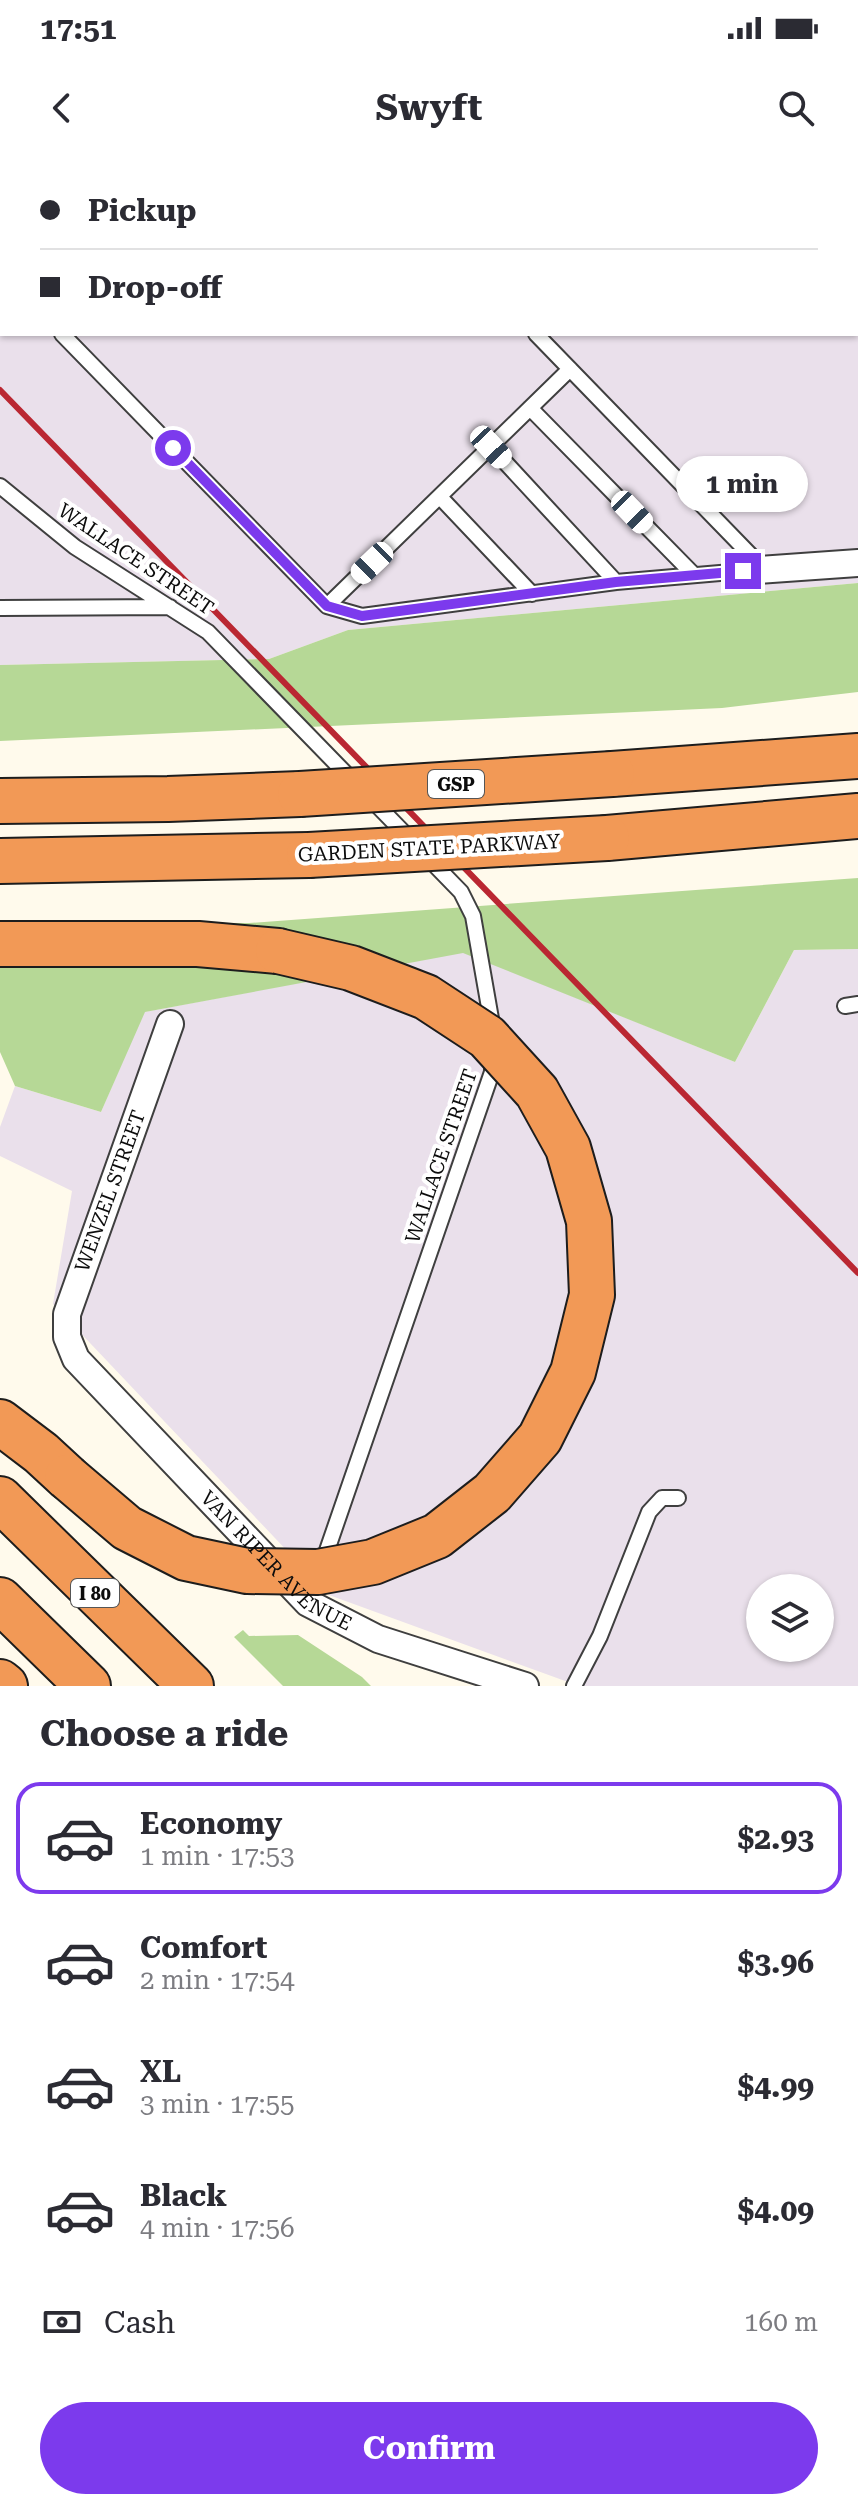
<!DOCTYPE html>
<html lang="en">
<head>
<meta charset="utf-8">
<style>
	:root { --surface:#fff; --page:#f2f2f3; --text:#2b2b33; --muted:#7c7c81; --line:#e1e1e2; --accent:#7c3aed }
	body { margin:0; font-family:"Roboto Serif",serif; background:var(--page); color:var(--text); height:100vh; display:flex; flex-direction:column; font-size:30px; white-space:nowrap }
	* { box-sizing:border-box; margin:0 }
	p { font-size:26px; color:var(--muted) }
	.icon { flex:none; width:44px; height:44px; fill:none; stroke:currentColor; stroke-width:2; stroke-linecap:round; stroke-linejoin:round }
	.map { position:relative; height:1526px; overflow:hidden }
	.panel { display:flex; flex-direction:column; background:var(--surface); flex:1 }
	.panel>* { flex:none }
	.guide { position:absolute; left:0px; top:0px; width:858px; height:176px; box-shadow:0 2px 6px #0004; display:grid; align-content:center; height:176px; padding:0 40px; background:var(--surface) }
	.tools { position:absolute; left:746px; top:1414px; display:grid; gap:16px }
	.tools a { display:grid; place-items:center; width:88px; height:88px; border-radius:50%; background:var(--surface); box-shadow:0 2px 6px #0004; font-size:40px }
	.end { position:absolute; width:36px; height:36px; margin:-18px; border:10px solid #7c3aed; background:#fff; box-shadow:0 0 0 4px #fff }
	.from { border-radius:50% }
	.bubble { position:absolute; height:56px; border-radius:28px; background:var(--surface); box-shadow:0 2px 6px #0004; font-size:26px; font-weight:700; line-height:56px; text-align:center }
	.car { position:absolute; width:24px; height:48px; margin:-24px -12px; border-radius:10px; box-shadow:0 0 6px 2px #0007; background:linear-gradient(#fff 24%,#345 0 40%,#fff 0 76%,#345 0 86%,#fff 0) }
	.guide b { display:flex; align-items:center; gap:28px; height:76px; font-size:30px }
	.guide b+b { border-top:2px solid var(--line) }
	.guide i { width:20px; height:20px; background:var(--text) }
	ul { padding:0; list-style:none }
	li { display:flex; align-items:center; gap:24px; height:112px; margin:0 16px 12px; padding:0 24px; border:4px solid transparent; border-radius:24px }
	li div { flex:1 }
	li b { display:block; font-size:30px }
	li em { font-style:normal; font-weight:700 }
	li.selected { border-color:var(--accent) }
	li>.icon { width:72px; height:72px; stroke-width:1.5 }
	h2 { padding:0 40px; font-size:36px; line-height:96px }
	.pay { display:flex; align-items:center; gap:20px; height:88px; padding:0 40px; font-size:30px }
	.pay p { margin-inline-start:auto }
	.cta { display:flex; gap:16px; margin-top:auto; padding:16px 40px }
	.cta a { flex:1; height:92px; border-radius:48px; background:var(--accent); color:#fff; font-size:32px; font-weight:700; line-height:92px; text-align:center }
	.status { display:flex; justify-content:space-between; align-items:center; height:56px; padding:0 40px; background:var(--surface); direction:ltr }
	.status svg { height:22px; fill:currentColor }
	header { display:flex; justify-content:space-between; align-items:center; height:104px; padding:0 40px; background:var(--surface); font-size:36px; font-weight:700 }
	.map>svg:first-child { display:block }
	.industrial { fill:#eae0eb; fill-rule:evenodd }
	.forest { fill:#b6d896 }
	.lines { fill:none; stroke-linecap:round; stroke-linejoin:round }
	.service-casing { stroke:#3f3f3f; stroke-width:18 }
	.minor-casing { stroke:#3f3f3f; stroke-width:30 }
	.motorway-casing { stroke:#1d1d1d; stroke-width:48 }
	.service { stroke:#fff; stroke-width:14 }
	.minor { stroke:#fff; stroke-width:26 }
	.motorway { stroke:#f29956; stroke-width:44 }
	.rail { stroke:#ba2732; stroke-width:6 }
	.motorway-bridge-casing { stroke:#1d1d1d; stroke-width:48; stroke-linecap:butt }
	.motorway-bridge { stroke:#f29956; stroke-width:44 }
	.route { stroke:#7c3aed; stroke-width:10 }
	.labels { text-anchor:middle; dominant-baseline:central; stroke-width:8; stroke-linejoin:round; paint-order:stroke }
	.shield { fill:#fff; stroke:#555; stroke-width:2 }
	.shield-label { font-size:18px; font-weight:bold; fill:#0c0c0c }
	.street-label { font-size:20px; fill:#0c0c0c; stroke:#fff }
</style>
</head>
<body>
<div class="status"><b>17:51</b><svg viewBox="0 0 49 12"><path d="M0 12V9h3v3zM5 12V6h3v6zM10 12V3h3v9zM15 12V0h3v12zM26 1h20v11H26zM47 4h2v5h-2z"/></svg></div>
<header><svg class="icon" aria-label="back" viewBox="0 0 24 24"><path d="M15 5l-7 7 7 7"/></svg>Swyft<svg class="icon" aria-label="search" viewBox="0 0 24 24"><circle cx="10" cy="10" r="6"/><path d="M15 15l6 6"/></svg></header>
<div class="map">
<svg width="858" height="1526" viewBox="0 0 858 1526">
	<rect width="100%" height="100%" fill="#fffaec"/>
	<path class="industrial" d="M0 0H858V423L348 470 269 499 0 505ZM2 2H856V174H2Z
		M858 789V1526H579L329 1435 53 1144 72 1031 0 996V967L15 926 101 952 144 852 463 792 735 902 794 790ZM760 1428H820V1488H760Z"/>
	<path class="forest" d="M858 423V532L722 548 0 581V505L269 499 348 470Z
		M858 718V789L794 790 735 902 463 793 145 852 101 952 15 926 0 892V762L249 763Z
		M243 1470 249 1476 298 1475 362 1517 371 1526H283L234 1477Z"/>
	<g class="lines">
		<g class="service-casing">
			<path id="service" d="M367 0 369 2
				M856 3 858 5
				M0 111 2 113
				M62 174 327 446 362 456 616 422 743 411
				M536 174 764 409
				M530 248 693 414
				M491 287 616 422
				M0 326 75 387 208 472 354 622
				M440 337 532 434
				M327 446 570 209
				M0 448 170 447
				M369 637 410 679
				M427 697 461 732 473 756 493 870
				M845 846 858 844
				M322 1405 492 912V899
				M574 1526 600 1476 649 1352 662 1338H678"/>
		</g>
		<g class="minor-casing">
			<g id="minor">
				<path d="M743 411 858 403"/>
				<path id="s1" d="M170 864 67 1154V1177L76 1199 308 1443 378 1479 525 1526"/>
			</g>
		</g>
		<g class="motorway-casing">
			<path id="motorway" d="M612 614 858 596
				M0 641 168 639 300 634
				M607 678 858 656
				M0 701 309 695
				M0 784H198L278 791
				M0 1262 41 1293 67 1317
				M0 1339 191 1526
				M0 1440 88 1526
				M0 1522 5 1526"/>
		</g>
		<use href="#service" class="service"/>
		<use href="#minor" class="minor"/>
		<use href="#motorway" class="motorway"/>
		<path class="rail" d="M0 230 858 1113"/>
		<g class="motorway-bridge-casing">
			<path id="motorway-bridge" d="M300 634 612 614
				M309 695 607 678
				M67 1317 127 1368 186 1398 247 1411 318 1412 373 1402 437 1376 492 1333 540 1278 573 1212 592 1135 589 1061 568 988 537 932 487 877 426 837 351 808 278 791"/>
		</g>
		<use href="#motorway-bridge" class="motorway-bridge"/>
	</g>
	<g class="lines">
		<path class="route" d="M173 288 327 446 362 456 616 422 743 411"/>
	</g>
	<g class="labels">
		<g class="shield">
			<rect x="428" y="610" width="56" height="28" rx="6"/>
			<rect x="71" y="1419" width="48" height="28" rx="6"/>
		</g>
		<g class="shield-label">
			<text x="456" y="624">GSP</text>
			<text x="95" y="1433">I 80</text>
		</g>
		<g class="street-label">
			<text transform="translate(136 399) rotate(34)">WALLACE STREET</text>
			<text transform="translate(429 688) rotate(-3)">GARDEN STATE PARKWAY</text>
			<text transform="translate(441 996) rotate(-71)">WALLACE STREET</text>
			<text transform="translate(110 1031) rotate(-70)">WENZEL STREET</text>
			<text stroke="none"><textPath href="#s1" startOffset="640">VAN RIPER AVENUE</textPath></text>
		</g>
	</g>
</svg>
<div class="tools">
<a><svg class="icon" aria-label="layers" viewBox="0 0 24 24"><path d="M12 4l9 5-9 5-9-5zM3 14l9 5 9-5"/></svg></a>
</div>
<i class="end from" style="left:173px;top:288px"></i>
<i class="end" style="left:743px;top:411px"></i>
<div class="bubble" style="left:676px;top:296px;width:132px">1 min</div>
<i class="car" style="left:491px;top:287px;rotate:137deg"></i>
<i class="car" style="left:632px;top:352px;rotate:136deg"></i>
<i class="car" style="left:372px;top:403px;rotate:226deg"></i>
<div class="guide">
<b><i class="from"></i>Pickup</b>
<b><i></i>Drop-off</b>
</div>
</div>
<section class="panel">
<h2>Choose a ride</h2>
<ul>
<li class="selected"><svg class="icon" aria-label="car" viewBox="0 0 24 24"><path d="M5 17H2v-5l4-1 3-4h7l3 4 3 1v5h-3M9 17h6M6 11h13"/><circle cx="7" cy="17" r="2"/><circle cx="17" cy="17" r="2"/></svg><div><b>Economy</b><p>1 min · 17:53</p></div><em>$2.93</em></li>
<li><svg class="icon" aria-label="car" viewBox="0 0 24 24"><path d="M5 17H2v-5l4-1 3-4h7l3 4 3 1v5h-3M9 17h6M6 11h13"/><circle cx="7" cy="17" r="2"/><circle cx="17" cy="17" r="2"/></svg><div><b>Comfort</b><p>2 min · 17:54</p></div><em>$3.96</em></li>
<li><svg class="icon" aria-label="car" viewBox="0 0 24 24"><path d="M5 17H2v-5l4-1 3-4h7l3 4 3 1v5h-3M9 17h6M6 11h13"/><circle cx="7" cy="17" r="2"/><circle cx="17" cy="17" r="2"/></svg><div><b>XL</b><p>3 min · 17:55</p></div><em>$4.99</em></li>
<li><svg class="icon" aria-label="car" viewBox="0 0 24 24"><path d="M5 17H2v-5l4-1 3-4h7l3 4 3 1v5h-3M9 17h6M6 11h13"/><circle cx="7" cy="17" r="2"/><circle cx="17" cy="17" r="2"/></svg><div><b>Black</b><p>4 min · 17:56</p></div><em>$4.09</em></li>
</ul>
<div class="pay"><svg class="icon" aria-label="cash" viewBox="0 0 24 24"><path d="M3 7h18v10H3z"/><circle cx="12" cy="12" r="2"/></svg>Cash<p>160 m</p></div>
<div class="cta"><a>Confirm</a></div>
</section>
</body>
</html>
